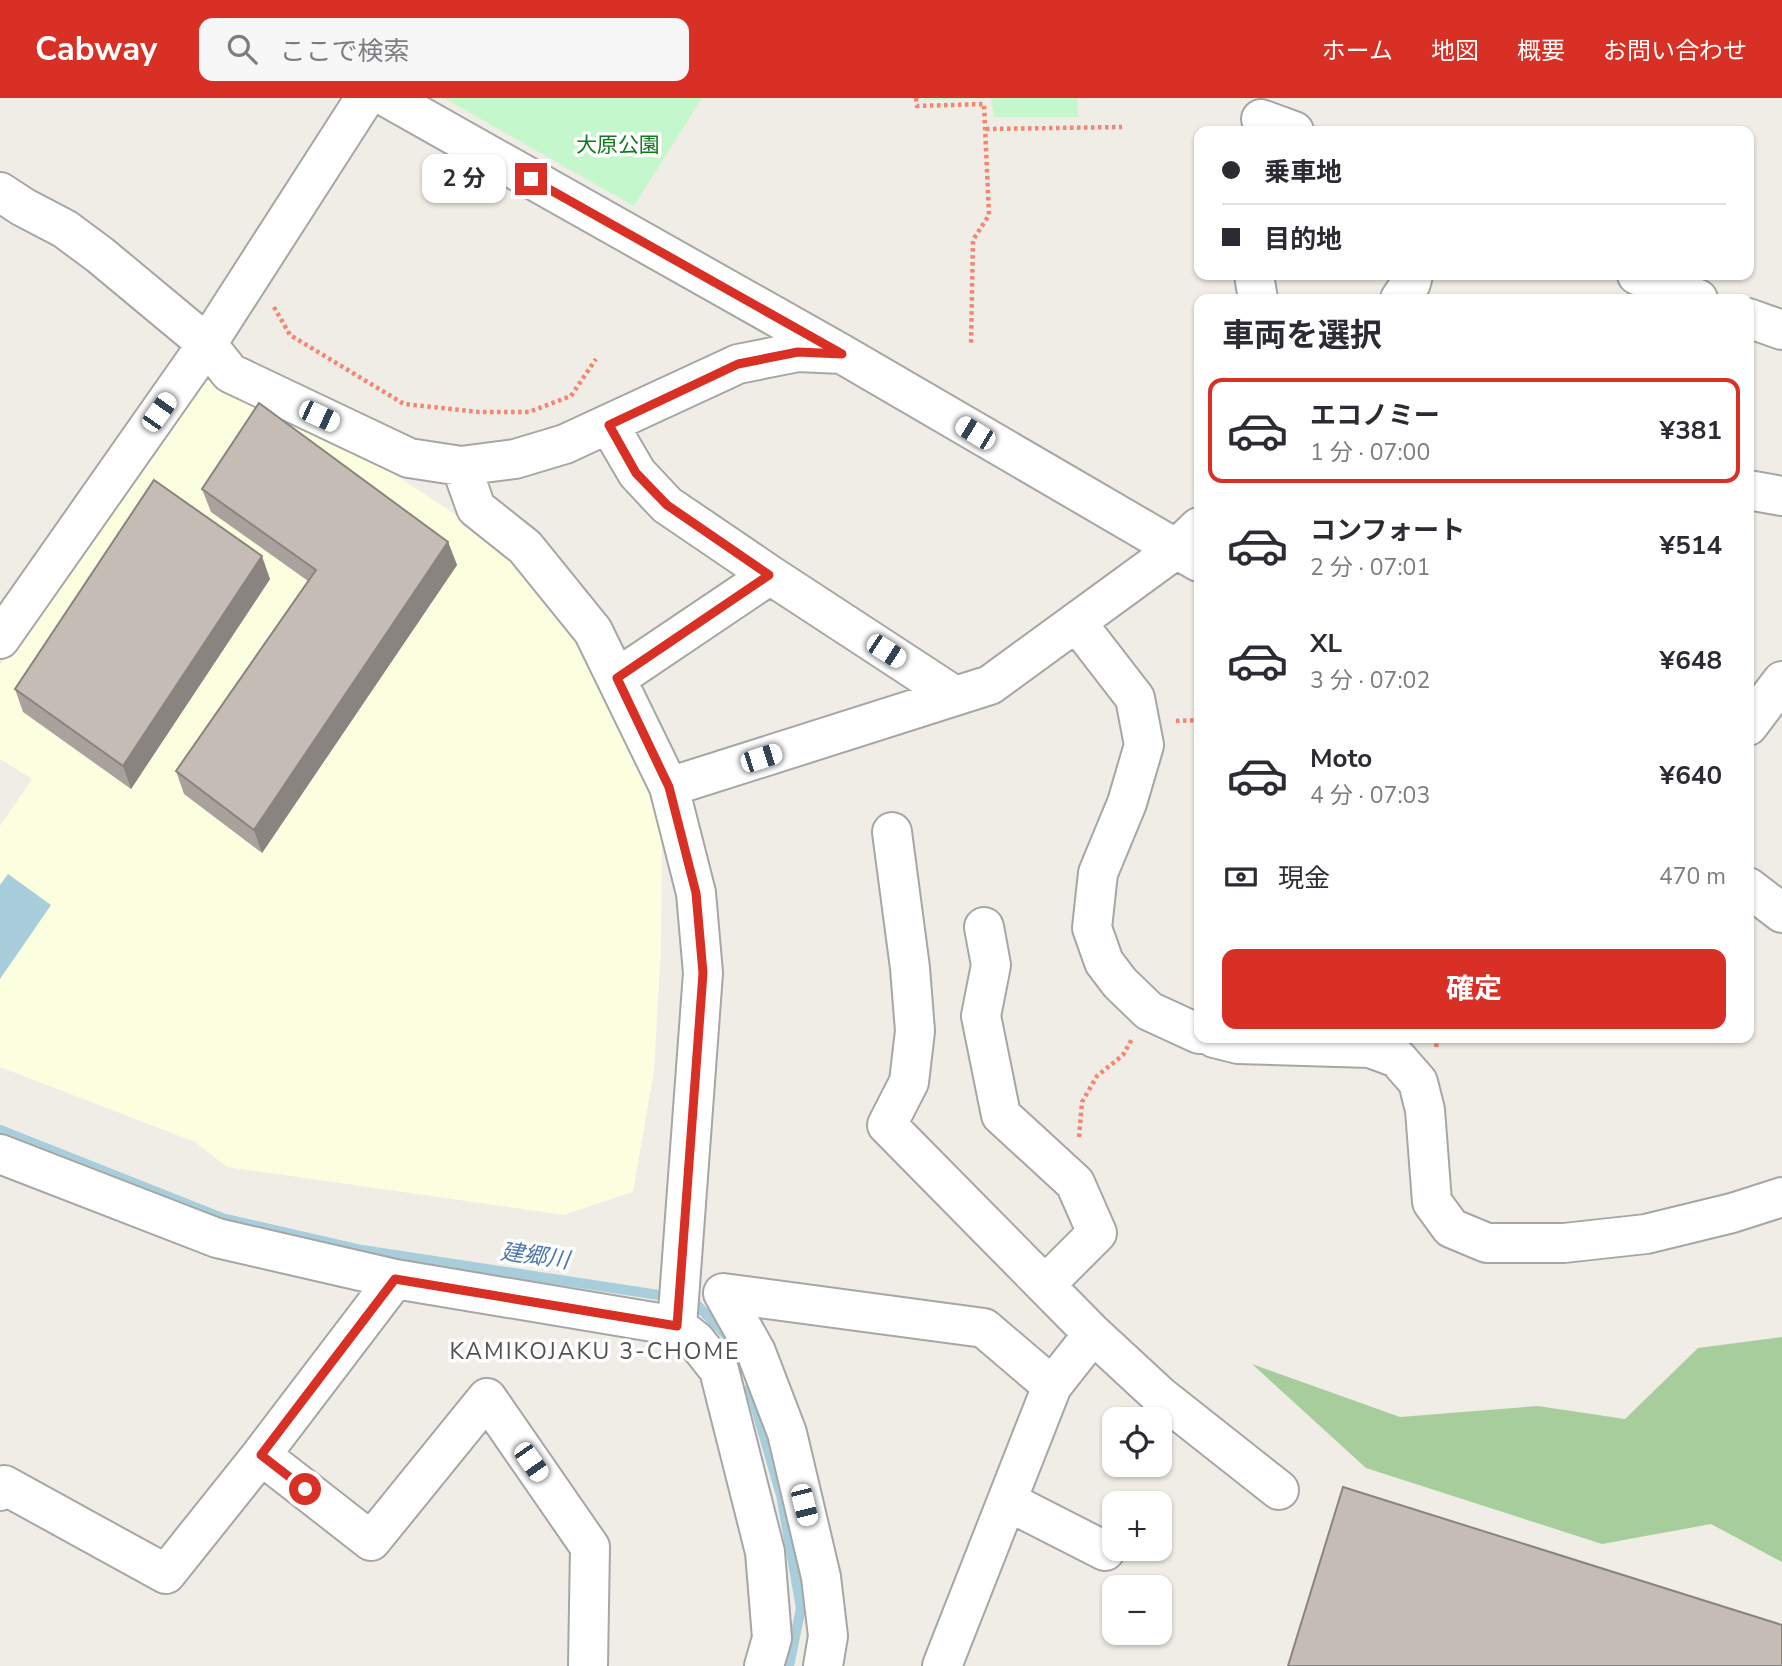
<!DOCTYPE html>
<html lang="ja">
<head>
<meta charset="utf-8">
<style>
	:root { --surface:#fff; --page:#f7f7f7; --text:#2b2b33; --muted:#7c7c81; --line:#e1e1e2; --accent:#d93025 }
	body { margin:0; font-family:"Nunito Sans","Noto Sans JP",sans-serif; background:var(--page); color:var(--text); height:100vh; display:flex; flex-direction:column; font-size:26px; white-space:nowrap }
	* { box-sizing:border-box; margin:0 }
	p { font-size:23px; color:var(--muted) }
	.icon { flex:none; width:38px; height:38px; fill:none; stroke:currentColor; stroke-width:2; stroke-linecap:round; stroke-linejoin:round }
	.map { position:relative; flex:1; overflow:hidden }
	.drawer { position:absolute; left:1194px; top:196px; width:560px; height:749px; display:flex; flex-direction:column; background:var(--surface); border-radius:14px; box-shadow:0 2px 5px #0004 }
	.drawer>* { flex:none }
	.hud { position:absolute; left:1194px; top:28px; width:560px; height:154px; border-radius:14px; box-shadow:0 2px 5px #0004; display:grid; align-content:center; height:154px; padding:0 28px; background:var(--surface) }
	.tools { position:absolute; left:1102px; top:1309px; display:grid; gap:14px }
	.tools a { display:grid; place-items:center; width:70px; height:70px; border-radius:14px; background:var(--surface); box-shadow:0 2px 5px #0004; font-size:35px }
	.end { position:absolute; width:32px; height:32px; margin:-16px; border:9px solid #d93025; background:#fff; box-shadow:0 0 0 4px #fff }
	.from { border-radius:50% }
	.bubble { position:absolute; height:49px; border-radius:14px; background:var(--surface); box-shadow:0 2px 5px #0004; font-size:23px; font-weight:700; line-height:49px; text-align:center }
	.car { position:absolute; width:21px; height:42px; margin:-21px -10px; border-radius:9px; box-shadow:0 0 5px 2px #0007; background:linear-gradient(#fff 24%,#345 0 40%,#fff 0 76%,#345 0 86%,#fff 0) }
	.hud b { display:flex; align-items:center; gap:24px; height:66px; font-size:26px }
	.hud b+b { border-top:2px solid var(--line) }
	.hud i { width:18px; height:18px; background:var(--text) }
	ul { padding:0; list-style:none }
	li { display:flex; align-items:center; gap:21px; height:105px; margin:0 14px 10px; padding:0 14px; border:4px solid transparent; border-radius:14px }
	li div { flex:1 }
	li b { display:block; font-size:26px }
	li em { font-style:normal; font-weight:700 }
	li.active { border-color:var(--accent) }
	li>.icon { width:63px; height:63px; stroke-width:1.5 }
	h2 { padding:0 28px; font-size:32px; line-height:84px }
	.pay { display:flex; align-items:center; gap:18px; height:77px; padding:0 28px; font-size:26px }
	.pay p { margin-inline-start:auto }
	.action { display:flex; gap:14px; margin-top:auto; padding:14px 28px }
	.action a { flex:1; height:80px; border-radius:14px; background:var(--accent); color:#fff; font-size:28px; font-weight:700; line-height:80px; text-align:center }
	header { display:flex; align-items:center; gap:42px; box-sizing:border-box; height:98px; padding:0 35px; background:var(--accent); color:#fff }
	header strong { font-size:33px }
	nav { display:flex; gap:38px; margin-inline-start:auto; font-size:24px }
	.search { width:490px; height:63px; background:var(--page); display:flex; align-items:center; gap:18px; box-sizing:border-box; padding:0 24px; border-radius:14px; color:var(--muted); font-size:26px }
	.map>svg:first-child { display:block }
	.education { fill:#fcfee0 }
	.forest { fill:#a8cd9c }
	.park { fill:#c4f7cb }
	.water { fill:#a8cddb }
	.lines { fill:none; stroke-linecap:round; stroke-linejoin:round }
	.stream { stroke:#a8cddb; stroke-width:10 }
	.minor-casing { stroke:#a6a6a6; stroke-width:42 }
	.path { stroke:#f48671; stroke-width:4.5; stroke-dasharray:3.5 3.5; stroke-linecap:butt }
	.minor { stroke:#fff; stroke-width:38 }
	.wall { fill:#a9a29c }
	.shaded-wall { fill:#89847f }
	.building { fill:#c4bcb5; stroke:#89847f; stroke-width:2 }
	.route { stroke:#d93025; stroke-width:9 }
	.labels { text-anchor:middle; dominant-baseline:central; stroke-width:7; stroke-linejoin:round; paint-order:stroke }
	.park-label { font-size:21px; fill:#107a1e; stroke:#fff }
	.water-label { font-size:23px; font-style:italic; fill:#4f78ab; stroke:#fff }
	.neighbourhood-label { font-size:23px; letter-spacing:2px; fill:#525252; stroke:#fff }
</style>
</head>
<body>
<header>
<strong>Cabway</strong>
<div class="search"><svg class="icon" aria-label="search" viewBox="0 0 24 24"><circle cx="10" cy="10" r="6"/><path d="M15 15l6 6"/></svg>ここで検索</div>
<nav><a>ホーム</a><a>地図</a><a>概要</a><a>お問い合わせ</a></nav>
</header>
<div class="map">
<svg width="1782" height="1568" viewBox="0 0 1782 1568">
	<rect width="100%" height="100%" fill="#efede5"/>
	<path class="education" d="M192 273 371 361 488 438 565 525 595 573 657 713 662 747 661 852 654 973 633 1094 564 1117 227 1069 195 1044 0 969V728L32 681 0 661V567Z"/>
	<path class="forest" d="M1782 1239V1464L1711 1426 1602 1446 1366 1370 1252 1266 1400 1319 1538 1308 1625 1321 1698 1250Z"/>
	<path class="park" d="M444 0H702L634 108Z
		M924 0H1077L1078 19H994L991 0 924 2Z"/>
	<path class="water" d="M8 776 51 807 0 881V787Z"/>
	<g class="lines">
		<path class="stream" d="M0 1032 222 1120 362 1152 672 1199
			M686 1204 697 1207 730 1241
			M750 1290 781 1397 801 1510 789 1568"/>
		<g class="minor-casing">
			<path id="minor" d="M388 0 842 256 1199 464
				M1261 21 1294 33
				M0 94 23 109 65 131 100 157 207 246 230 275 409 360 461 368 515 361 565 346 738 266 798 254 842 256
				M1254 177 1258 201
				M1637 177 1698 201
				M1400 201 1411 185 1413 177
				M1748 220 1782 232
				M609 327 637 375 667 407 770 477 955 598
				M461 368 476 410 525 449 593 533 669 689 696 795 703 875 677 1228
				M1748 392 1782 398
				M1077 525 1135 600 1144 647 1127 705 1098 775 1092 830 1104 864 1120 885 1149 913 1199 936
				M0 541 207 246 365 0
				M617 580 770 477
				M1748 628 1782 583
				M669 689 990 587 1175 452 1199 429
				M892 734 910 870 915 933 909 984 887 1027 1093 1236 1160 1298 1279 1392
				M1748 789 1782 815
				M984 829 991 867 981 918 1001 1017 1075 1085 1097 1135 1045 1187
				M1214 940 1238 946 1370 950 1397 960 1418 984 1425 1012 1432 1104 1451 1130 1487 1145H1564L1646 1136 1732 1115 1782 1099
				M0 1056 217 1140 395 1181 677 1228 696 1243 719 1272 765 1454 772 1540 764 1568
				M261 1357 371 1443 487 1300 590 1449 588 1568
				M0 1393 4 1387 166 1476 261 1357 395 1181
				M1007 1403 1105 1453
				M823 1568 828 1538 821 1479 787 1335 756 1254 723 1195 984 1230 1052 1288
				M942 1568 1052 1288 1093 1236"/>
		</g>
		<path class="path" d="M916 0 917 8 984 6 989 117 973 142 971 246
			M986 31 1122 29
			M274 209 290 237 404 306 479 314H529L571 298 596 261
			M1176 623 1199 622
			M1436 949 1438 940
			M1079 1039 1082 1004 1097 978 1123 957 1132 941"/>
		<use href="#minor" class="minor"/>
	</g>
	<path class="wall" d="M202 391 448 444 457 467 262 755 184 696 176 673 308 483 211 414Z
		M270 481 131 691 23 614 15 591Z"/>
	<path class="shaded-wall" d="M448 444 457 467 262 755 254 732Z
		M262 458 270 481 131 691 123 668Z"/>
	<path class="building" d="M259 305 448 444 254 732 176 673 316 472 202 391Z
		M154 382 262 458 123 668 15 591Z
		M1343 1389 1782 1527V1568H1288Z"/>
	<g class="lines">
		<path class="route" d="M305 1391 261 1357 395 1181 677 1228 703 875 696 795 669 689 617 580 769 477 667 407 636 375 609 327 738 266 798 254 842 256 531 81"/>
	</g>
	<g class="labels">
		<g class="park-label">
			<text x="618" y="47">大原公園</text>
		</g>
		<g class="water-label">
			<text transform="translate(535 1158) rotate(8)">建郷川</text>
		</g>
		<g class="neighbourhood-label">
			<text x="595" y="1253">KAMIKOJAKU 3-CHOME</text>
		</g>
	</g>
</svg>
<div class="tools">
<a><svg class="icon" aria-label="locate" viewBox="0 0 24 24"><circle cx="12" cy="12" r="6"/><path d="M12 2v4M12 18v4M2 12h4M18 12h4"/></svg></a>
<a>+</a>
<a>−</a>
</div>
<i class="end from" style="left:305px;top:1391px"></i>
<i class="end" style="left:531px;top:81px"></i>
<div class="bubble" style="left:422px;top:56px;width:84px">2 分</div>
<i class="car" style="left:159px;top:314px;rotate:35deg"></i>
<i class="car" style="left:319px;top:318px;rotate:115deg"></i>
<i class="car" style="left:975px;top:335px;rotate:301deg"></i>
<i class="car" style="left:886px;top:553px;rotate:123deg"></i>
<i class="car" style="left:761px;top:660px;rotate:72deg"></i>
<i class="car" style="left:531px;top:1364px;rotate:145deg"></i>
<i class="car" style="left:804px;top:1407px;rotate:166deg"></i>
<div class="hud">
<b><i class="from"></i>乗車地</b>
<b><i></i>目的地</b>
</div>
<section class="drawer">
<h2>車両を選択</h2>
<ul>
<li class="active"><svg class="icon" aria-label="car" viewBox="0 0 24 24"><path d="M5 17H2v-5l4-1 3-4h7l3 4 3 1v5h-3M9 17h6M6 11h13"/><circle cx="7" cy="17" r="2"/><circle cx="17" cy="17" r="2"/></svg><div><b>エコノミー</b><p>1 分 · 07:00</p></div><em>¥381</em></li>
<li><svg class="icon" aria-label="car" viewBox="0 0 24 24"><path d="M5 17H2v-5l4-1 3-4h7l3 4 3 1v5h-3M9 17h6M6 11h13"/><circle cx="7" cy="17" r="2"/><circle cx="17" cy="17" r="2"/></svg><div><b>コンフォート</b><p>2 分 · 07:01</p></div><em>¥514</em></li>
<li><svg class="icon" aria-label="car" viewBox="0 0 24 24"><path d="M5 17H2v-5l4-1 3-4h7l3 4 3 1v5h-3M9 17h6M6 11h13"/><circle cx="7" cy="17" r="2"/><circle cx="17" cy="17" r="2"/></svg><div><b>XL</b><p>3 分 · 07:02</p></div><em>¥648</em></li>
<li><svg class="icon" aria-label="car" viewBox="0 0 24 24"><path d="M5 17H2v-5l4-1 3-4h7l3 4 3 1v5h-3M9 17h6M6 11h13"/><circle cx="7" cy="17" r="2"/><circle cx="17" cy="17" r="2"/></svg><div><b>Moto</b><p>4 分 · 07:03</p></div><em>¥640</em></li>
</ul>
<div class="pay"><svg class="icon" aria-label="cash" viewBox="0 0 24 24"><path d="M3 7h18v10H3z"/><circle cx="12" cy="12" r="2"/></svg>現金<p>470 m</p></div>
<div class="action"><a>確定</a></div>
</section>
</div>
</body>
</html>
